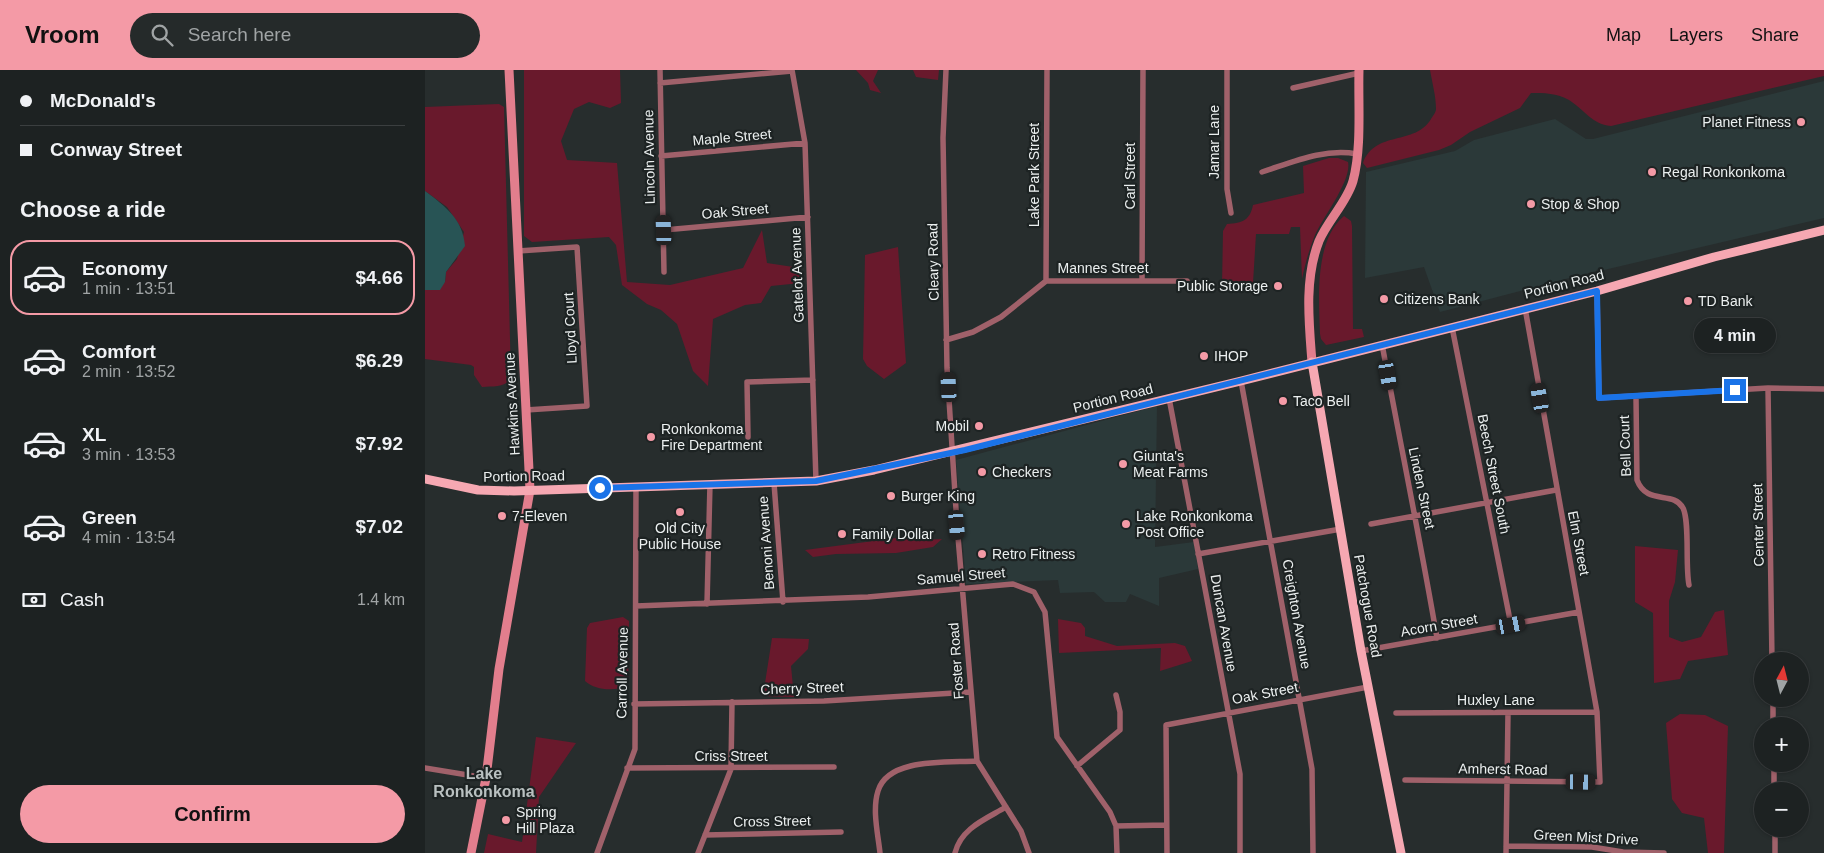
<!DOCTYPE html>
<html lang="en">
<head>
<meta charset="utf-8">
<style>
	:root { --surface:#1d2222; --page:#252a2a; --text:#f1f3f6; --muted:#a0a4a5; --line:#3b3f40; --accent:#f49aa6 }
	body { margin:0; font-family:Arial,sans-serif; background:var(--page); color:var(--text); height:100vh; display:flex; flex-direction:column; font-size:19px; white-space:nowrap }
	* { box-sizing:border-box; margin:0 }
	p { font-size:16px; color:var(--muted) }
	.icon { flex:none; width:28px; height:28px; fill:none; stroke:currentColor; stroke-width:2; stroke-linecap:round; stroke-linejoin:round }
	.map { position:relative; flex:1; overflow:hidden }
	.side { display:flex; flex-direction:column; background:var(--surface); width:425px }
	.side>* { flex:none }
	.guide { display:grid; align-content:center; height:110px; padding:0 20px; background:var(--surface) }
	.needle { width:32px; rotate:7deg }
	.controls { position:absolute; left:1329px; top:582px; display:grid; gap:10px }
	.controls a { display:grid; place-items:center; width:55px; height:55px; border-radius:50%; background:var(--surface); box-shadow:0 1px 4px #0004,0 0 0 1px var(--line); font-size:25px }
	.end { position:absolute; width:22px; height:22px; margin:-11px; border:6px solid #1a73e8; background:#fff; box-shadow:0 0 0 2px #fff }
	.from { border-radius:50% }
	.bubble { position:absolute; height:35px; border-radius:18px; background:var(--surface); box-shadow:0 1px 4px #0004,0 0 0 1px var(--line); font-size:16px; font-weight:600; line-height:35px; text-align:center }
	.car { position:absolute; width:15px; height:30px; margin:-15px -8px; border-radius:6px; box-shadow:0 0 4px 1px #0007; background:linear-gradient(#222 24%,#8ab4d8 0 40%,#222 0 76%,#8ab4d8 0 86%,#222 0) }
	.guide b { display:flex; align-items:center; gap:18px; height:48px; font-size:19px }
	.guide b+b { border-top:1px solid var(--line) }
	.guide i { width:12px; height:12px; background:var(--text) }
	ul { padding:0; list-style:none }
	li { display:flex; align-items:center; gap:15px; height:75px; margin:0 10px 8px; padding:0 10px; border:2px solid transparent; border-radius:20px }
	li div { flex:1 }
	li b { display:block; font-size:19px }
	li em { font-style:normal; font-weight:600 }
	li.active { border-color:var(--accent) }
	li>.icon { width:45px; height:45px; stroke-width:1.5 }
	h2 { padding:0 20px; font-size:22px; line-height:60px }
	.pay { display:flex; align-items:center; gap:12px; height:55px; padding:0 20px; font-size:19px }
	.pay p { margin-inline-start:auto }
	.action { display:flex; gap:10px; margin-top:auto; padding:10px 20px }
	.action a { flex:1; height:58px; border-radius:30px; background:var(--accent); color:#111; font-size:20px; font-weight:600; line-height:58px; text-align:center }
	header { display:flex; align-items:center; gap:30px; box-sizing:border-box; height:70px; padding:0 25px; background:var(--accent); color:#111 }
	header strong { font-size:24px }
	nav { display:flex; gap:28px; margin-inline-start:auto; font-size:18px }
	.search { width:350px; height:45px; background:var(--page); display:flex; align-items:center; gap:12px; box-sizing:border-box; padding:0 18px; border-radius:28px; color:var(--muted); font-size:19px }
	main { display:flex; flex:1; min-height:0 }
	.map>svg:first-child { display:block }
	.built { fill:#2b3939 }
	.green { fill:#69192c }
	.water { fill:#285455 }
	.lines { fill:none; stroke-linecap:round; stroke-linejoin:round }
	.street { stroke:#a0616a; stroke-width:5.5 }
	.secondary { stroke:#e27e8d; stroke-width:9 }
	.primary { stroke:#f6a8b2; stroke-width:9 }
	.route { stroke:#1a73e8; stroke-width:6 }
	.poi-dot { fill:#f49aa6; stroke:#1d2323; stroke-width:2 }
	.labels { text-anchor:middle; dominant-baseline:central; stroke-width:4.5; stroke-linejoin:round; paint-order:stroke }
	.poi-label { font-size:14px; fill:#ebefef; stroke:#1d2323; text-anchor:start }
	.street-label { font-size:14px; fill:#ebefef; stroke:#1d2323 }
	.quarter-label { font-size:16px; font-weight:bold; fill:#b9c0c0; stroke:#1d2323 }
</style>
</head>
<body>
<header>
<strong>Vroom</strong>
<div class="search"><svg class="icon" aria-label="search" viewBox="0 0 24 24"><circle cx="10" cy="10" r="6"/><path d="M15 15l6 6"/></svg>Search here</div>
<nav><a>Map</a><a>Layers</a><a>Share</a></nav>
</header>
<main>
<section class="side">
<div class="guide">
<b><i class="from"></i>McDonald's</b>
<b><i></i>Conway Street</b>
</div>
<h2>Choose a ride</h2>
<ul>
<li class="active"><svg class="icon" aria-label="car" viewBox="0 0 24 24"><path d="M5 17H2v-5l4-1 3-4h7l3 4 3 1v5h-3M9 17h6M6 11h13"/><circle cx="7" cy="17" r="2"/><circle cx="17" cy="17" r="2"/></svg><div><b>Economy</b><p>1 min · 13:51</p></div><em>$4.66</em></li>
<li><svg class="icon" aria-label="car" viewBox="0 0 24 24"><path d="M5 17H2v-5l4-1 3-4h7l3 4 3 1v5h-3M9 17h6M6 11h13"/><circle cx="7" cy="17" r="2"/><circle cx="17" cy="17" r="2"/></svg><div><b>Comfort</b><p>2 min · 13:52</p></div><em>$6.29</em></li>
<li><svg class="icon" aria-label="car" viewBox="0 0 24 24"><path d="M5 17H2v-5l4-1 3-4h7l3 4 3 1v5h-3M9 17h6M6 11h13"/><circle cx="7" cy="17" r="2"/><circle cx="17" cy="17" r="2"/></svg><div><b>XL</b><p>3 min · 13:53</p></div><em>$7.92</em></li>
<li><svg class="icon" aria-label="car" viewBox="0 0 24 24"><path d="M5 17H2v-5l4-1 3-4h7l3 4 3 1v5h-3M9 17h6M6 11h13"/><circle cx="7" cy="17" r="2"/><circle cx="17" cy="17" r="2"/></svg><div><b>Green</b><p>4 min · 13:54</p></div><em>$7.02</em></li>
</ul>
<div class="pay"><svg class="icon" aria-label="cash" viewBox="0 0 24 24"><path d="M3 7h18v10H3z"/><circle cx="12" cy="12" r="2"/></svg>Cash<p>1.4 km</p></div>
<div class="action"><a>Confirm</a></div>
</section>
<div class="map">
<svg width="1399" height="783" viewBox="0 0 1399 783">
	<rect width="100%" height="100%" fill="#272d2d"/>
	<path class="built" d="M1399 11V148L1179 200 1174 197 1171 201 1015 242 999 197 940 208 941 102 1030 81 1049 70 1130 49 1161 69H1168Z
		M732 336 730 477 769 472 773 499 734 508V536L705 524 701 532H680L669 522 635 523 633 510 541 514 531 390Z"/>
	<path class="green" d="M99 0H195L196 33 185 38 164 32 149 39 136 71 142 90 192 93 202 212 245 215 318 198 337 160 342 193 375 198 376 213 346 216 336 233 320 235 288 249 283 316 268 301 252 254 236 240 222 234 197 215 191 175 184 167 107 172 99 166Z
		M431 0H453L448 11 456 23 445 20 443 13Z
		M488 0H514L513 10 491 7Z
		M1005 0H1399V6L1186 56C1166 54 1160 40 1144 30 1132 23 1119 23 1106 23L1095 38 1045 62 1026 75 1014 80 942 98 938 93C950 60 990 76 1006 49 1008 46 1011 42 1011 39 1011 26 1007 12 1005 0Z
		M74 34 79 37 86 308C80 318 68 316 57 317L49 305V297L46 295 0 289V220H4L20 212 21 202 32 189 39 162 22 137 0 121V37Z
		M904 88H913L923 92C927 110 898 147 890 165 884 180 880 194 877 209L875 157H866L864 164H831L828 213 797 216 798 161 802 154C818 153 825 150 828 135L879 123 878 96Z
		M919 146 926 151 927 156 928 259H937L939 267 901 275 896 269 895 264C894 229 889 171 919 146Z
		M473 177 481 293 459 309 442 296 438 289 440 185Z
		M494 465 497 470 517 469 508 477 471 483 411 484 388 487 380 480Z
		M1210 476 1253 480 1250 512 1244 531V567L1257 572 1276 567 1290 542 1299 540 1303 585 1263 591 1255 609 1229 613 1228 543 1210 532Z
		M198 547 204 551 203 616C190 621 171 621 160 611L162 558 165 553Z
		M633 549 656 553 660 558V566L692 576 750 573 760 576 767 591 735 601 736 578 634 583Z
		M347 568 384 569 383 579 366 596 369 627 338 626Z
		M1255 644 1280 645 1303 656 1299 783H1283L1279 748 1257 743 1247 729 1241 653Z
		M111 667 151 673 114 727 111 783H59L63 764 97 772Z"/>
	<path class="water" d="M0 121C20 136 38 149 40 176L21 202 20 212 15 220H0Z"/>
	<g class="lines">
		<path class="street" d="M235 0 239 202
			M367 0 380 73 391 411
			M521 0 518 68 522 298 532 455 552 691 596 761 604 783
			M802 0V119L806 143
			M235 13 367 1
			M868 18 934 3
			M236 86 380 73
			M837 102C868 92 899 78 932 84
			M239 160 383 147
			M93 181 152 177 162 336 101 340
			M621 211 622 0
			M717 211 718 0
			M1172 221 1174 328 1343 318 1399 319
			M1027 257 1086 555
			M521 270 548 262 576 247 621 211H762
			M957 274C975 372 995 469 1012 568
			M816 311 887 699 888 783
			M1343 318 1347 591
			M1211 327 1212 410C1222 436 1248 420 1258 438 1265 452 1260 495 1264 515
			M744 328 815 704V783
			M323 367 322 312 388 310
			M349 413 358 532
			M946 454 1131 420
			M773 484 916 459
			M282 534 285 414
			M211 536 443 527 588 514 609 522 620 542 632 667 685 742 691 756 692 783
			M936 581 1154 542
			M1348 629V656
			M209 634 399 631 546 622
			M971 643 1172 642
			M1349 694V721
			M652 696 695 660V642L691 625
			M0 698 61 708
			M202 698 409 697
			M980 710 1175 712 1172 642 1100 238
			M691 756 741 755
			M1350 759V783
			M280 765 416 762
			M1081 776 1167 777 1198 782 1239 783
			M172 783 210 679 211 417
			M273 783 306 699 307 632
			M455 783C453 764 447 740 453 721 463 687 524 693 552 691
			M530 783C536 758 561 749 581 737
			M742 783 741 655 943 617
			M1081 783 1083 643"/>
		<path class="secondary" d="M887 292C884 253 879 209 894 171 903 150 922 132 928 111 937 78 933 34 934 0
			M46 783 61 708 74 599 105 420 84 0"/>
		<path class="primary" d="M887 292 936 581 976 783
			M0 409 53 420 89 421 391 411 449 400 816 311 1172 221 1289 187 1399 160"/>
	</g>
	<g class="lines">
		<path class="route" d="M175 418 391 411 540 380 1172 221 1174 328 1310 320"/>
	</g>
	<g class="poi-dot">
		<circle cx="1376" cy="52" r="5"/>
		<circle cx="1227" cy="102" r="5"/>
		<circle cx="1106" cy="134" r="5"/>
		<circle cx="853" cy="216" r="5"/>
		<circle cx="959" cy="229" r="5"/>
		<circle cx="1263" cy="231" r="5"/>
		<circle cx="779" cy="286" r="5"/>
		<circle cx="858" cy="331" r="5"/>
		<circle cx="554" cy="356" r="5"/>
		<circle cx="226" cy="367" r="5"/>
		<circle cx="698" cy="394" r="5"/>
		<circle cx="557" cy="402" r="5"/>
		<circle cx="466" cy="426" r="5"/>
		<circle cx="255" cy="442" r="5"/>
		<circle cx="77" cy="446" r="5"/>
		<circle cx="701" cy="454" r="5"/>
		<circle cx="417" cy="464" r="5"/>
		<circle cx="557" cy="484" r="5"/>
		<circle cx="81" cy="750" r="5"/>
	</g>
	<g class="labels">
		<g class="poi-label">
			<text x="1366" y="52" text-anchor="end">Planet Fitness</text>
			<text x="1237" y="102">Regal Ronkonkoma</text>
			<text x="1116" y="134">Stop &amp; Shop</text>
			<text x="843" y="216" text-anchor="end">Public Storage</text>
			<text x="969" y="229">Citizens Bank</text>
			<text x="1273" y="231">TD Bank</text>
			<text x="789" y="286">IHOP</text>
			<text x="868" y="331">Taco Bell</text>
			<text x="544" y="356" text-anchor="end">Mobil</text>
			<text x="236" y="359">Ronkonkoma<tspan x="236" dy="16">Fire Department</tspan></text>
			<text x="708" y="386">Giunta's<tspan x="708" dy="16">Meat Farms</tspan></text>
			<text x="567" y="402">Checkers</text>
			<text x="476" y="426">Burger King</text>
			<text x="87" y="446">7-Eleven</text>
			<text x="711" y="446">Lake Ronkonkoma<tspan x="711" dy="16">Post Office</tspan></text>
			<text x="255" y="458" text-anchor="middle">Old City<tspan x="255" dy="16">Public House</tspan></text>
			<text x="427" y="464">Family Dollar</text>
			<text x="567" y="484">Retro Fitness</text>
			<text x="91" y="742">Spring<tspan x="91" dy="16">Hill Plaza</tspan></text>
		</g>
		<g class="street-label">
			<text transform="translate(307 67) rotate(-5)">Maple Street</text>
			<text transform="translate(789 72) rotate(-90)">Jamar Lane</text>
			<text transform="translate(224 87) rotate(-91)">Lincoln Avenue</text>
			<text transform="translate(609 105) rotate(-90)">Lake Park Street</text>
			<text transform="translate(705 106) rotate(-90)">Carl Street</text>
			<text transform="translate(310 141) rotate(-5)">Oak Street</text>
			<text transform="translate(508 192) rotate(-91)">Cleary Road</text>
			<text x="678" y="198">Mannes Street</text>
			<text transform="translate(372 205) rotate(-92)">Gatelot Avenue</text>
			<text transform="translate(1139 214) rotate(-14)">Portion Road</text>
			<text transform="translate(145 258) rotate(-93)">Lloyd Court</text>
			<text transform="translate(688 328) rotate(-14)">Portion Road</text>
			<text transform="translate(87 334) rotate(-93)">Hawkins Avenue</text>
			<text transform="translate(1200 376) rotate(-92)">Bell Court</text>
			<text transform="translate(1069 404) rotate(79)">Beech Street South</text>
			<text transform="translate(99 406) rotate(-1)">Portion Road</text>
			<text transform="translate(997 418) rotate(78)">Linden Street</text>
			<text transform="translate(1333 455) rotate(-91)">Center Street</text>
			<text transform="translate(341 473) rotate(-94)">Benoni Avenue</text>
			<text transform="translate(1154 473) rotate(79)">Elm Street</text>
			<text transform="translate(536 506) rotate(-5)">Samuel Street</text>
			<text transform="translate(943 536) rotate(80)">Patchogue Road</text>
			<text transform="translate(872 544) rotate(80)">Creighton Avenue</text>
			<text transform="translate(799 553) rotate(80)">Duncan Avenue</text>
			<text transform="translate(1014 555) rotate(-10)">Acorn Street</text>
			<text transform="translate(531 591) rotate(-94)">Foster Road</text>
			<text transform="translate(197 603) rotate(-89)">Carroll Avenue</text>
			<text transform="translate(377 618) rotate(-2)">Cherry Street</text>
			<text transform="translate(840 623) rotate(-11)">Oak Street</text>
			<text x="1071" y="630">Huxley Lane</text>
			<text x="306" y="686">Criss Street</text>
			<text transform="translate(1078 699) rotate(1)">Amherst Road</text>
			<text transform="translate(347 751) rotate(-1)">Cross Street</text>
			<text transform="translate(1161 767) rotate(3)">Green Mist Drive</text>
		</g>
		<g class="quarter-label">
			<text x="59" y="703">Lake<tspan x="59" dy="18">Ronkonkoma</tspan></text>
		</g>
	</g>
</svg>
<div class="controls">
<a><svg class="needle" viewBox="-14 -14 28 28"><path d="M0-13l5 13h-10z" fill="#e53935"/><path d="M0 13l5-13h-10z" fill="#a0a4a5"/></svg></a>
<a>+</a>
<a>−</a>
</div>
<i class="end from" style="left:175px;top:418px"></i>
<i class="end" style="left:1310px;top:320px"></i>
<div class="bubble" style="left:1269px;top:248px;width:82px">4 min</div>
<i class="car" style="left:239px;top:160px;rotate:358deg"></i>
<i class="car" style="left:963px;top:305px;rotate:170deg"></i>
<i class="car" style="left:524px;top:317px;rotate:357deg"></i>
<i class="car" style="left:1115px;top:328px;rotate:350deg"></i>
<i class="car" style="left:532px;top:455px;rotate:175deg"></i>
<i class="car" style="left:1086px;top:555px;rotate:79deg"></i>
<i class="car" style="left:1156px;top:712px;rotate:91deg"></i>
</div>
</main>
</body>
</html>
